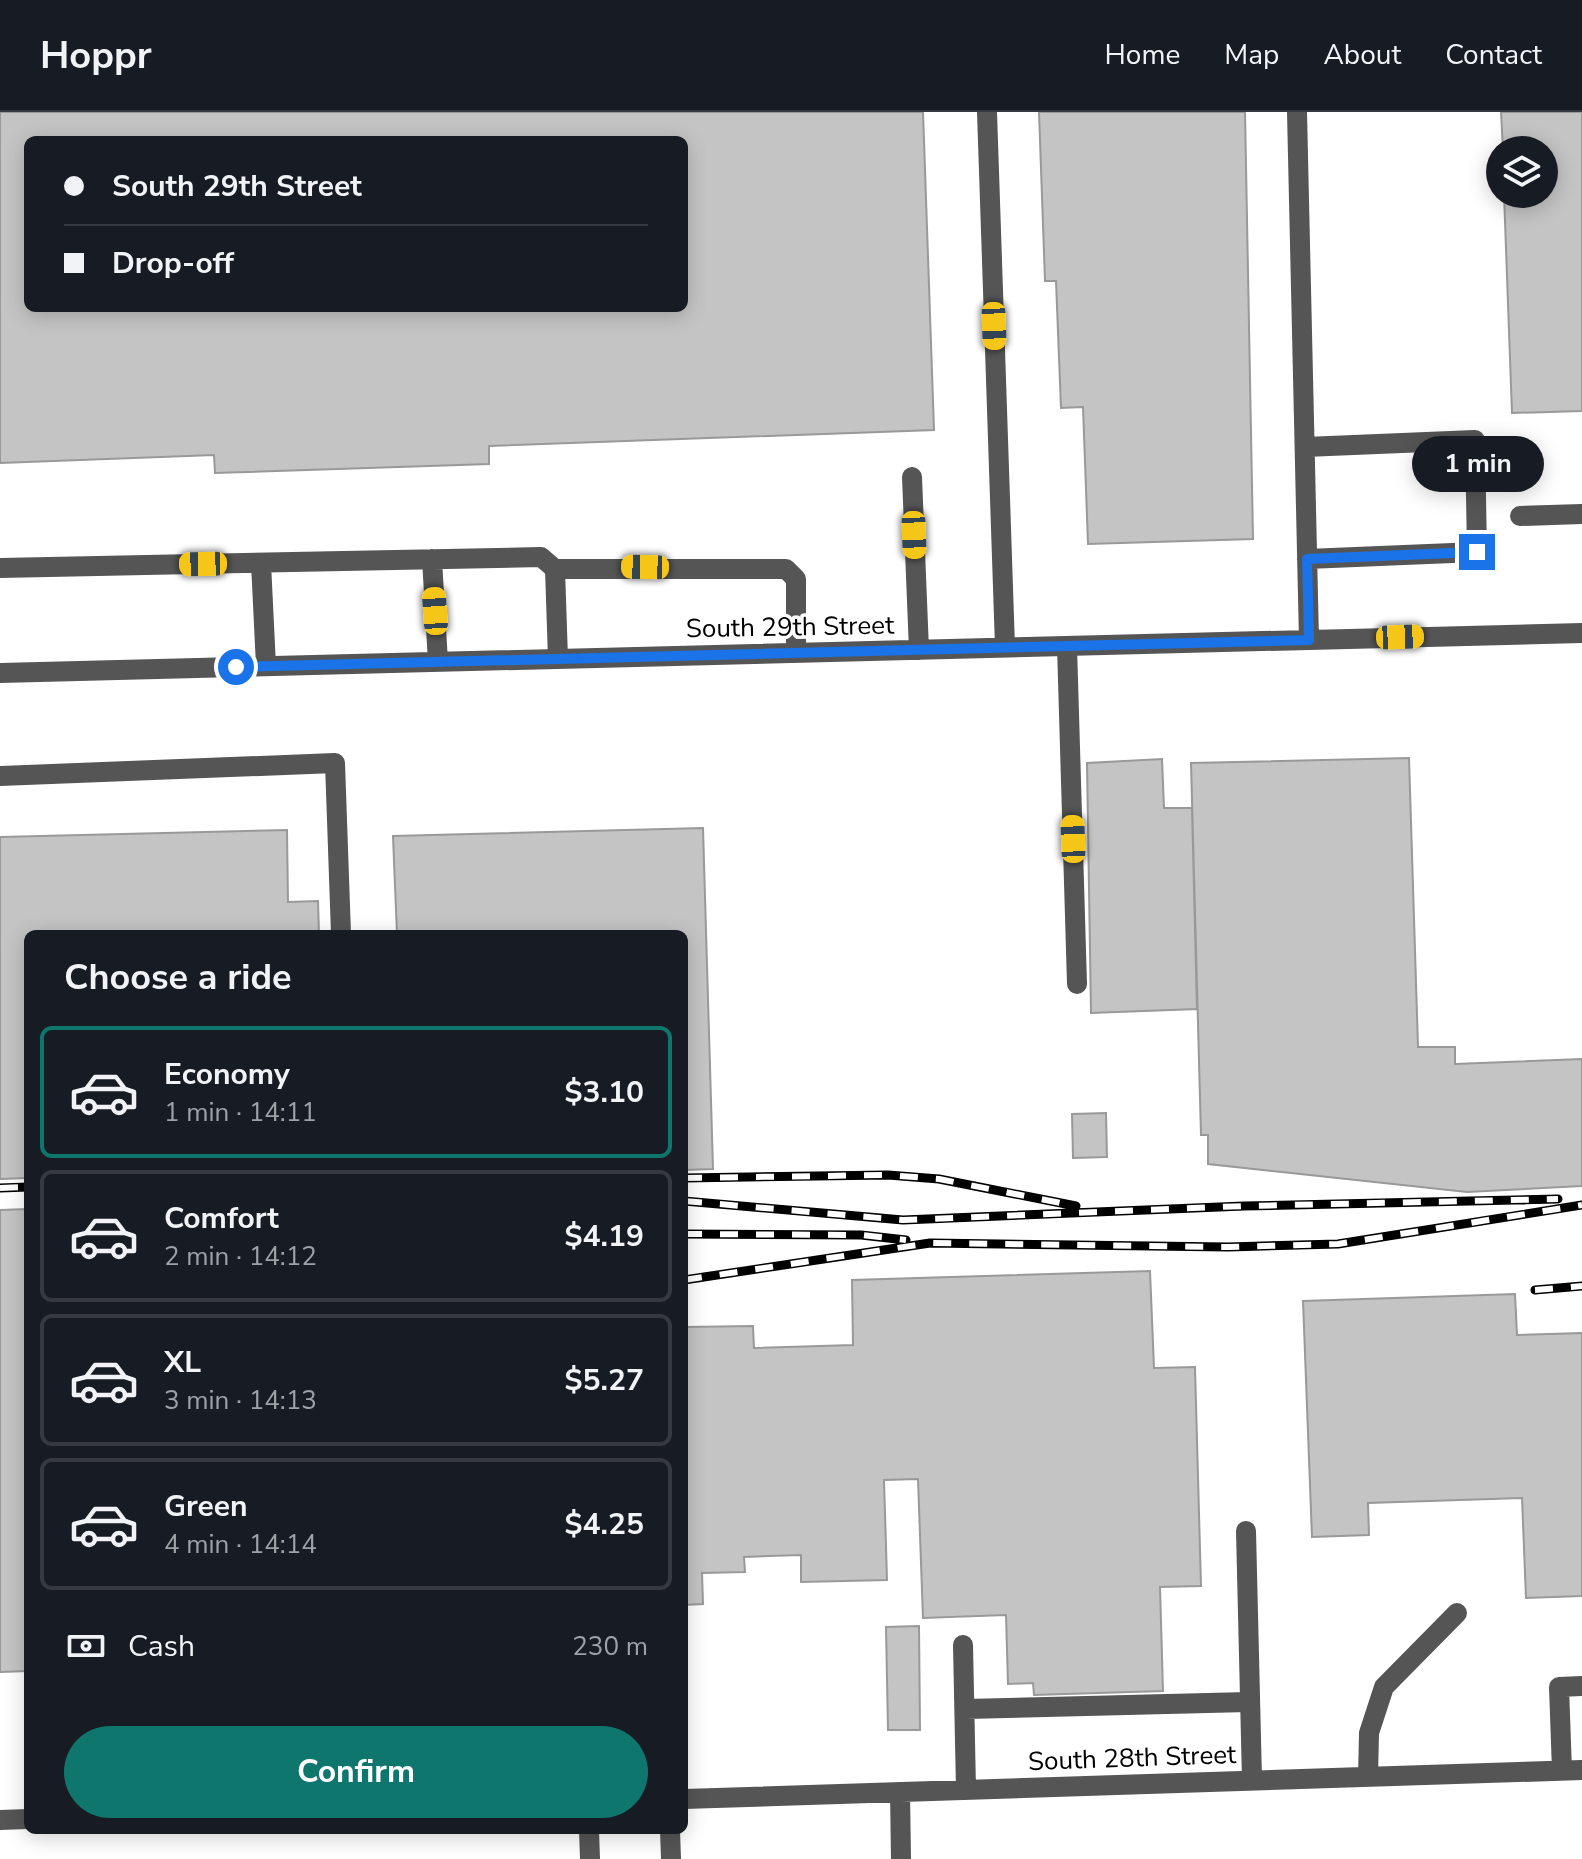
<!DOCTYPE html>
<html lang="en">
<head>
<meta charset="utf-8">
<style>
	:root { --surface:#171b24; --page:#242831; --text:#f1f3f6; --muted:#9ea1a6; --line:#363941; --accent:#0f766e }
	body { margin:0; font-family:"Nunito Sans",sans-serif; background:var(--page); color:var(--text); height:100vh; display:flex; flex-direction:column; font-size:30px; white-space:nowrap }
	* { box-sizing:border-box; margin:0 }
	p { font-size:26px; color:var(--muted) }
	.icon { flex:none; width:44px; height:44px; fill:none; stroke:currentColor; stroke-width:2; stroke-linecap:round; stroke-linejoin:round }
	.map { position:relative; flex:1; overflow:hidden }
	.side { position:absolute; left:24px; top:818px; width:664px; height:904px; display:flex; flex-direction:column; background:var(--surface); border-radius:12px; box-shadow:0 4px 20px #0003 }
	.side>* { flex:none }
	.top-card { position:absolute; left:24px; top:24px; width:664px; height:176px; border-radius:12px; box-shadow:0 4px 20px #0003; display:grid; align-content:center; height:176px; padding:0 40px; background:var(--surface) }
	.buttons { position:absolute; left:1486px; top:24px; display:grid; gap:16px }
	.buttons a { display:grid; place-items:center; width:72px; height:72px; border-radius:50%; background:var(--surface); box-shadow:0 4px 20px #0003; font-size:40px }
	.end { position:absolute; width:36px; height:36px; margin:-18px; border:10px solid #1a73e8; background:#fff; box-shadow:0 0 0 4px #fff }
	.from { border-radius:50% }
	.bubble { position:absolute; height:56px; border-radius:28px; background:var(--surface); box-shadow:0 4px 20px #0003; font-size:26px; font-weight:700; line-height:56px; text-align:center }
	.car { position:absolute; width:24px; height:48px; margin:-24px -12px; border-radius:10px; box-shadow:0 0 6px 2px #0007; background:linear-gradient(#f5c518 24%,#345 0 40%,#f5c518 0 76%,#345 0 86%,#f5c518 0) }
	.top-card b { display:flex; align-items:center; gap:28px; height:76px; font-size:30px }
	.top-card b+b { border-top:2px solid var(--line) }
	.top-card i { width:20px; height:20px; background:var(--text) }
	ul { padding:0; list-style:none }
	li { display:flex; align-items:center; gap:24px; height:132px; margin:0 16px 12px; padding:0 24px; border:4px solid var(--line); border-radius:12px }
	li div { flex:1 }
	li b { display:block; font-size:30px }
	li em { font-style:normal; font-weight:700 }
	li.selected { border-color:var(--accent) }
	li>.icon { width:72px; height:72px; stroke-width:1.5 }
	h2 { padding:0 40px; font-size:36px; line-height:96px }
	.pay { display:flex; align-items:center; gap:20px; height:88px; padding:0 40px; font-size:30px }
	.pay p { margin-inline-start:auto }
	.button { display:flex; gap:16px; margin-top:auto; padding:16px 40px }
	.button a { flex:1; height:92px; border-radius:48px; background:var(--accent); color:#fff; font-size:32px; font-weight:700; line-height:92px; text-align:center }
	header { display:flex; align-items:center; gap:48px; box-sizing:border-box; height:112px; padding:0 40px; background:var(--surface); border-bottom:2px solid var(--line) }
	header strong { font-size:38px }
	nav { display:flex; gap:44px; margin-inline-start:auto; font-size:28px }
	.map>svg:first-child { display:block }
	.building { fill:#c4c4c4; stroke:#999; stroke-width:2; fill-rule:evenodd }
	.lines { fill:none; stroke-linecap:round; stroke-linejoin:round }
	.minor { stroke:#555; stroke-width:20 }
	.rail-casing { stroke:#000; stroke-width:9 }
	.rail { stroke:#fff; stroke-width:6; stroke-dasharray:18; stroke-linecap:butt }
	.route { stroke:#1a73e8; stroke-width:10 }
	.labels { text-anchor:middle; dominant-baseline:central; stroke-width:7; stroke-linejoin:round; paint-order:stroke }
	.street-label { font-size:26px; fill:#000; stroke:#fff }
</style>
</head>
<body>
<header>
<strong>Hoppr</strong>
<nav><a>Home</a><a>Map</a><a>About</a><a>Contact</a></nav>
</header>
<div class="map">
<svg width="1582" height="1747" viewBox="0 0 1582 1747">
	<rect width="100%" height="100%" fill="#fff"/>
	<path class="building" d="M0 0H923L934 318 489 334V352L215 361 214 343 0 351ZM28 28H684V196H28Z
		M1039 0H1245L1253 427 1088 432 1083 295 1061 296 1056 169H1045Z
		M1501 0H1582V299L1512 301 1504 82H1544V38H1503Z
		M1409 646 1418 935H1455V952L1582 947V1074L1467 1080 1208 1052V1023H1201L1191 651Z
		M1162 647 1164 696H1192L1197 897 1091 901 1087 651Z
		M703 716 713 1057 684 1058V822H397L393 724Z
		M287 718 288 790 318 789 319 822H28V1066L0 1067V725Z
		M1106 1001 1107 1045 1073 1046 1072 1002Z
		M28 1097V1559L0 1560V1098Z
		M1150 1159 1154 1256 1195 1255 1201 1474 1160 1475 1163 1579 1034 1583 1033 1571 1008 1572 1006 1503 923 1506 918 1367 884 1368 887 1468 801 1470V1443L744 1445 745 1460 702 1461 703 1492 684 1493V1215L753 1214 754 1236 853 1233 852 1168Z
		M1515 1182 1517 1223 1582 1221V1484L1526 1486 1522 1386 1368 1391 1369 1423 1312 1425 1303 1189Z
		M919 1514 920 1618H888L886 1515Z"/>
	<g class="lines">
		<path class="minor" d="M987 0 1005 535
			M1297 0 1309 528
			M1305 335 1475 328 1477 440 1307 447
			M912 365 919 538
			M1520 404 1582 402
			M432 447 438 550
			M261 451 266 554
			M0 456 541 445 555 457 558 547
			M555 457H786L796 467V541
			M1067 534 1077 872
			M0 561 1582 521
			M0 664 335 651 341 822
			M1246 1419 1252 1668
			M963 1533 966 1677
			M965 1597 1248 1590
			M1562 1659 1559 1575 1582 1574
			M1368 1665 1369 1621 1384 1575 1457 1501
			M900 1680 901 1747
			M684 1687 1582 1658
			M0 1708 28 1707
			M589 1718 590 1747
			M670 1718 671 1747"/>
		<g class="rail-casing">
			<path id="rail" d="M684 1066 888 1063 939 1067 1076 1094
				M0 1076 28 1075
				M684 1089 903 1108 1244 1094 1558 1087
				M684 1122 861 1123 906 1128
				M684 1168 930 1131 1228 1135 1338 1132 1582 1093
				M1535 1178 1582 1174"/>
		</g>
		<use href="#rail" class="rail"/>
	</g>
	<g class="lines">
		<path class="route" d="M236 555 1309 528 1307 447 1477 440"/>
	</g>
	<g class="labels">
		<g class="street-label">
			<text transform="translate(790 515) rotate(-1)">South 29th Street</text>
			<text transform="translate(1132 1646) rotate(-2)">South 28th Street</text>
		</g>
	</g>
</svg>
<div class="buttons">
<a><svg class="icon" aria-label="layers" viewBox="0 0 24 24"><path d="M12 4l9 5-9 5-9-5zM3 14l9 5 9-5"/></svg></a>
</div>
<i class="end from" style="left:236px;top:555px"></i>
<i class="end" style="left:1477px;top:440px"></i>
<div class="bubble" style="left:1412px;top:324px;width:132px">1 min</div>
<i class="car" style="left:994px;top:214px;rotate:178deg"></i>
<i class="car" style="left:914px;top:423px;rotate:178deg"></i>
<i class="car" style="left:203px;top:452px;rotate:269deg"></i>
<i class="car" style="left:645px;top:455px;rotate:271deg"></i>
<i class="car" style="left:435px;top:499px;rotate:356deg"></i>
<i class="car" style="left:1400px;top:525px;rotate:88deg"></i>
<i class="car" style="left:1073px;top:727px;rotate:358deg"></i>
<div class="top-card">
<b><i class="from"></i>South 29th Street</b>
<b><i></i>Drop-off</b>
</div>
<section class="side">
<h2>Choose a ride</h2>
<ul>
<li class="selected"><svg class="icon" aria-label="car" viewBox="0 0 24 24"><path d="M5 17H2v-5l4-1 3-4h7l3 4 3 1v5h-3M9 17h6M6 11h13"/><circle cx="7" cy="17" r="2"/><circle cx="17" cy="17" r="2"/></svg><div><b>Economy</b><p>1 min · 14:11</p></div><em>$3.10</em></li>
<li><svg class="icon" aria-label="car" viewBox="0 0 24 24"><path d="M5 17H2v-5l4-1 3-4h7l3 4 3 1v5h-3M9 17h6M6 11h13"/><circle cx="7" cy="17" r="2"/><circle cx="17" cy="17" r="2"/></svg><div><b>Comfort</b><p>2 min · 14:12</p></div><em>$4.19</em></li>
<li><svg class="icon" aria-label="car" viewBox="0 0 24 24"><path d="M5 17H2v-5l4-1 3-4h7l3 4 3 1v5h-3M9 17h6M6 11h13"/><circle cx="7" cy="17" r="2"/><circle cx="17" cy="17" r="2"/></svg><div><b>XL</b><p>3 min · 14:13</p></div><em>$5.27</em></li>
<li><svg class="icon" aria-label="car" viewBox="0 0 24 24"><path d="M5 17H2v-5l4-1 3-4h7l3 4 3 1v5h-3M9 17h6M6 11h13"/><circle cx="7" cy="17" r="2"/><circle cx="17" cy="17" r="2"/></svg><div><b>Green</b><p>4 min · 14:14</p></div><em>$4.25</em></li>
</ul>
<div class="pay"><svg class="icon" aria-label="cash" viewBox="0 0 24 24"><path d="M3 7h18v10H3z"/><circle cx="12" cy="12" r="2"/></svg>Cash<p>230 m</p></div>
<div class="button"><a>Confirm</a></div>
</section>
</div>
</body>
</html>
